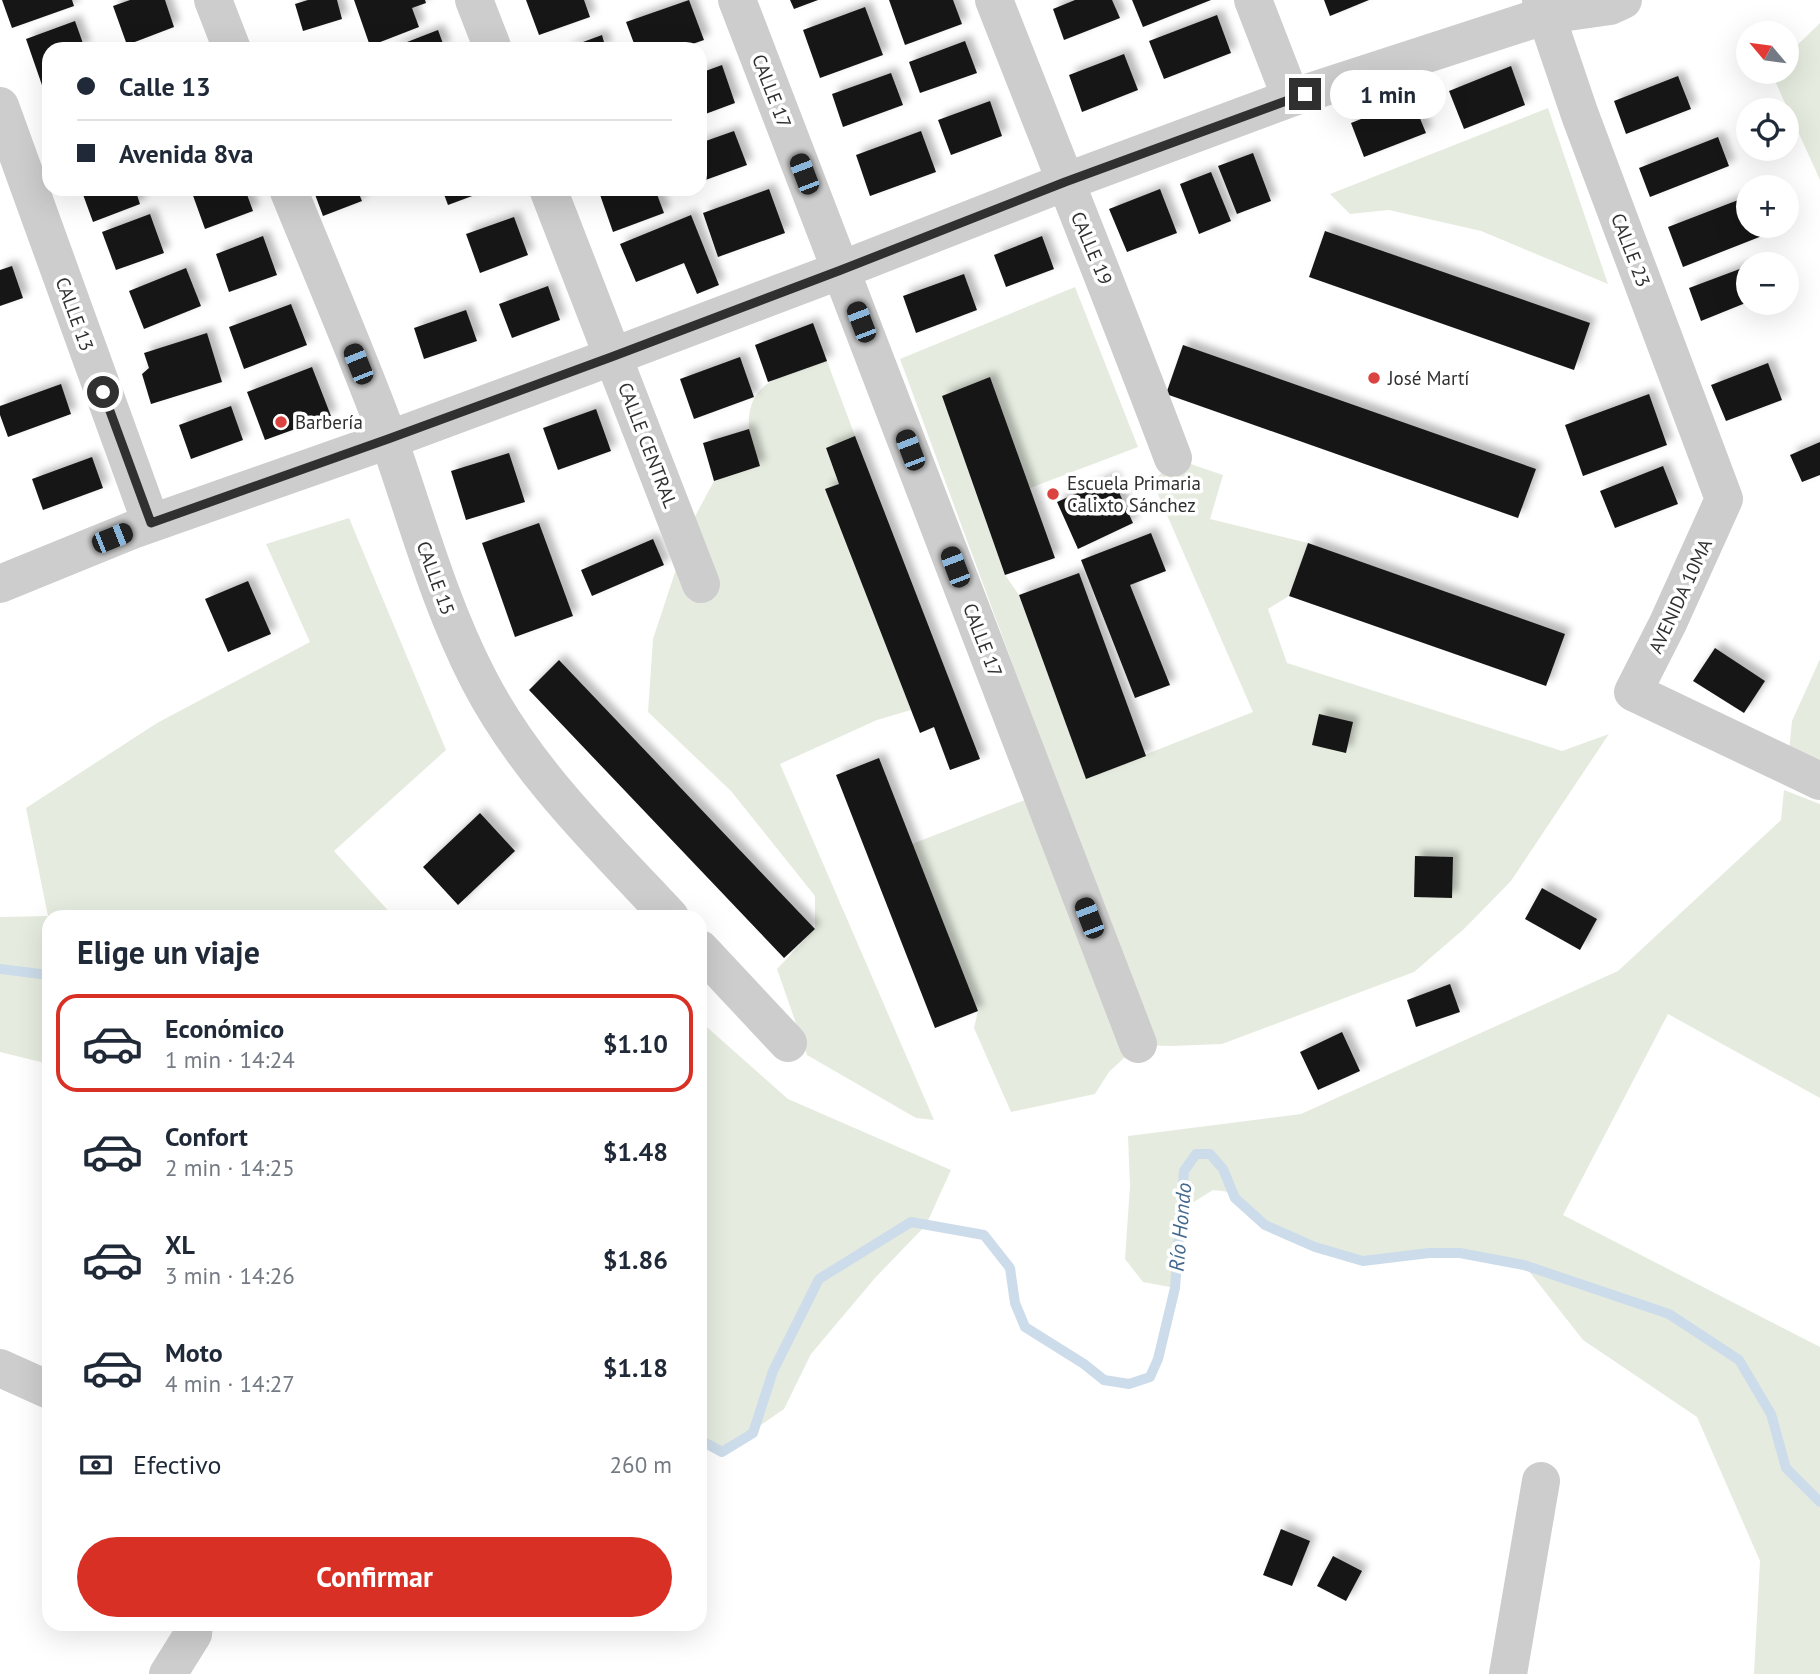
<!DOCTYPE html>
<html lang="es">
<head>
<meta charset="utf-8">
<style>
	:root { --surface:#fff; --page:#f2f2f3; --text:#1f2937; --muted:#747a83; --line:#e0e1e3; --accent:#d93025 }
	body { margin:0; font-family:"PT Sans",sans-serif; background:var(--page); color:var(--text); height:100vh; display:flex; flex-direction:column; font-size:26px; white-space:nowrap }
	* { box-sizing:border-box; margin:0 }
	p { font-size:23px; color:var(--muted) }
	.icon { flex:none; width:38px; height:38px; fill:none; stroke:currentColor; stroke-width:2; stroke-linecap:round; stroke-linejoin:round }
	.map { position:relative; flex:1; overflow:hidden }
	.sheet { position:absolute; left:42px; top:910px; width:665px; height:721px; display:flex; flex-direction:column; background:var(--surface); border-radius:21px; box-shadow:0 7px 28px #0002 }
	.sheet>* { flex:none }
	.top-card { position:absolute; left:42px; top:42px; width:665px; height:154px; border-radius:21px; box-shadow:0 7px 28px #0002; display:grid; align-content:center; height:154px; padding:0 35px; background:var(--surface) }
	.needle { width:46px; rotate:299deg }
	.buttons { position:absolute; left:1736px; top:21px; display:grid; gap:14px }
	.buttons a { display:grid; place-items:center; width:63px; height:63px; border-radius:50%; background:var(--surface); box-shadow:0 7px 28px #0002; font-size:35px }
	.end { position:absolute; width:32px; height:32px; margin:-16px; border:9px solid #303030; background:#fff; box-shadow:0 0 0 4px #fff }
	.from { border-radius:50% }
	.bubble { position:absolute; height:49px; border-radius:24px; background:var(--surface); box-shadow:0 7px 28px #0002; font-size:23px; font-weight:700; line-height:49px; text-align:center }
	.car { position:absolute; width:21px; height:42px; margin:-21px -10px; border-radius:9px; box-shadow:0 0 5px 2px #0007; background:linear-gradient(#222 24%,#8ab4d8 0 40%,#222 0 76%,#8ab4d8 0 86%,#222 0) }
	.top-card b { display:flex; align-items:center; gap:24px; height:66px; font-size:26px }
	.top-card b+b { border-top:2px solid var(--line) }
	.top-card i { width:18px; height:18px; background:var(--text) }
	ul { padding:0; list-style:none }
	li { display:flex; align-items:center; gap:21px; height:98px; margin:0 14px 10px; padding:0 21px; border:4px solid transparent; border-radius:21px }
	li div { flex:1 }
	li b { display:block; font-size:26px }
	li em { font-style:normal; font-weight:700 }
	li.on { border-color:var(--accent) }
	li>.icon { width:63px; height:63px; stroke-width:1.5 }
	h2 { padding:0 35px; font-size:32px; line-height:84px }
	.pay { display:flex; align-items:center; gap:18px; height:77px; padding:0 35px; font-size:26px }
	.pay p { margin-inline-start:auto }
	.action { display:flex; gap:14px; margin-top:auto; padding:14px 35px }
	.action a { flex:1; height:80px; border-radius:42px; background:var(--accent); color:#fff; font-size:28px; font-weight:700; line-height:80px; text-align:center }
	.map>svg:first-child { display:block }
	.green { fill:#e5ecdf }
	.lines { fill:none; stroke-linecap:round; stroke-linejoin:round }
	.stream { stroke:#cddcea; stroke-width:10 }
	.building { fill:#171717; filter:url(#shadow) }
	.minor { stroke:#cdcdcd; stroke-width:38 }
	.route { stroke:#303030; stroke-width:9 }
	.poi-dot { fill:#da433f; stroke:#fff; stroke-width:2.5 }
	.labels { text-anchor:middle; dominant-baseline:central; stroke-width:7; stroke-linejoin:round; paint-order:stroke }
	.street-label { font-size:19px; fill:#303030; stroke:#fff }
	.poi-label { font-size:19px; fill:#303030; stroke:#fff; text-anchor:start }
	.water-label { font-size:21px; font-style:italic; fill:#43698e; stroke:#fff }
</style>
</head>
<body>
<div class="map">
<svg width="1820" height="1674" viewBox="0 0 1820 1674">
	<defs>
		<filter id="shadow"><feDropShadow dx="6" dy="-6" stdDeviation="3.5" flood-color="#0004"/></filter>
	</defs>
	<rect width="100%" height="100%" fill="#fff"/>
	<path class="green" d="M1820 23V180L1771 72H1787V55Z
		M1548 108 1608 284 1481 231 1389 210 1350 214 1330 194Z
		M1075 287 1138 447 1030 488 990 377 942 396 1005 575 1019 595 1086 778 1253 712 1153 483 1173 458 1223 475 1210 519 1308 543 1289 596 1268 609 1287 663 1562 751 1609 734 1511 881 1464 929 1414 972 1222 1044 1171 1046 1138 1045 1109 1072 1095 1094 1011 1112 974 1028 978 1011 912 844 1058 787 900 359Z
		M827 361 855 436 826 448 839 484 826 490 911 710 877 720 780 764 934 1120 916 1118 807 1055 777 969 815 929V896L731 791 648 712 653 639 691 524 714 481 760 466C757 455 750 441 749 429 745 378 789 374 827 361Z
		M349 518 446 750 334 851 394 917H49V1064L0 1052V917L48 916 26 808 157 723 310 642 266 544Z
		M1820 659V766L1789 752 1792 721Z
		M1784 790 1820 804V1098L1668 1014 1563 1215 1820 1347V1674H1754L1760 1561 1697 1417 1583 1340 1524 1265 1460 1253H1429L1363 1261 1315 1247 1265 1225 1229 1192 1213 1190 1181 1210 1175 1288 1143 1282 1125 1259 1130 1186 1128 1136 1301 1114 1618 971 1781 820Z
		M700 1021 788 1099 951 1170 926 1225 875 1278 811 1354 784 1409 722 1452 700 1440Z"/>
	<g class="lines">
		<path class="stream" d="M0 969 49 975
			M700 1440 722 1452 753 1433 773 1371 819 1279 911 1222 984 1235 1010 1268 1015 1303 1025 1327 1084 1364 1104 1380 1129 1384 1150 1377 1158 1359 1175 1288 1184 1171 1196 1154H1210L1223 1169 1235 1198 1265 1225 1315 1247 1363 1261 1429 1253H1460L1524 1265 1669 1314 1739 1360 1771 1414 1786 1468 1820 1502"/>
	</g>
	<path class="building" d="M2 0H72L74 6 12 28Z
		M130 0H165L174 27 127 45 113 6Z
		M308 0H337L342 19 303 31 295 4Z
		M354 0H425L426 3 412 8 419 27 370 46Z
		M526 0H584L590 17 539 35Z
		M689 0 704 40 678 49H636L626 22Z
		M790 0H818L794 9Z
		M889 0H953L962 24 905 45Z
		M1075 0H1112L1120 18 1064 40 1053 9Z
		M1132 0H1211L1143 27Z
		M1324 0H1369L1330 16Z
		M865 7 883 55 820 78 803 30Z
		M1217 15 1231 53 1164 79 1149 41Z
		M75 21 85 49H49V86L43 88 26 39Z
		M438 30 445 49H389Z
		M602 35 606 49H564Z
		M965 41 977 73 920 93 909 62Z
		M1124 54 1138 90 1082 112 1069 75Z
		M722 65 735 103 700 116V73Z
		M1511 66 1525 105 1464 129 1449 91Z
		M891 73 903 105 843 127 832 94Z
		M1678 76 1691 109 1626 134 1614 101Z
		M1412 99 1426 133 1364 157 1351 123Z
		M990 101 1002 136 951 155 938 120Z
		M734 131 747 165 700 182V143Z
		M921 131 936 172 870 196 856 155Z
		M1718 137 1729 166 1650 197 1639 168Z
		M1253 153 1271 201 1237 214 1218 166Z
		M1211 172 1231 221 1199 234 1180 184Z
		M81 189H135L140 204 93 222Z
		M195 189H245L253 211 205 229 191 190Z
		M313 189H357L362 201 323 216Z
		M442 189H491L448 205Z
		M598 189H655L664 213 613 232Z
		M769 189 785 233 718 257 703 213Z
		M1160 189 1177 233 1127 252 1109 209Z
		M1746 197 1748 226H1758L1762 236 1683 267 1668 227Z
		M150 214 164 253 116 270 102 232Z
		M691 215 719 285 697 294 684 263 636 282 620 244Z
		M514 217 528 255 480 273 466 234Z
		M1325 231 1590 323 1574 370 1309 277Z
		M263 236 277 275 229 292 216 254Z
		M1042 236 1054 269 1006 287 994 255Z
		M12 266 23 298 0 306V270Z
		M1745 267 1748 274V302L1701 321 1689 288Z
		M186 268 201 306 144 329 129 291Z
		M964 274 977 310 916 333 903 296Z
		M548 286 560 320 512 338 499 304Z
		M291 304 307 345 244 369 229 327Z
		M466 310 477 341 424 359 414 328Z
		M813 323 827 361 768 382 755 345Z
		M207 333 222 382 151 404 142 374 149 368 144 353Z
		M1183 345 1536 469 1518 518 1166 394Z
		M740 357 754 397 694 419 680 379Z
		M1768 363 1782 400 1726 421 1711 385Z
		M312 367 331 416 265 440 247 392Z
		M990 377 1055 558 1005 575 942 396Z
		M61 384 71 414 8 437 0 415V406Z
		M1649 394 1667 445 1583 476 1565 425Z
		M231 406 243 440 191 459 179 425Z
		M596 409 611 451 558 470 543 428Z
		M749 429 760 466 714 481 703 443Z
		M855 436 980 759 950 770 934 727 920 733 825 489 839 484 826 448Z
		M1820 442V475L1802 482 1790 455Z
		M509 453 525 502 466 520 451 471Z
		M92 457 103 488 43 510 32 479Z
		M1663 466 1678 504 1615 528 1600 491Z
		M1112 477 1133 523 1078 549 1057 502Z
		M539 523 573 616 515 637 482 543Z
		M1151 533 1166 571 1130 585 1170 685 1135 698 1081 560Z
		M653 539 664 565 592 596 581 570Z
		M1308 543 1565 634 1546 686 1289 596Z
		M1079 573 1146 756 1086 779 1019 595Z
		M248 581 271 634 228 652 205 599Z
		M1715 648 1765 681 1744 713 1693 681Z
		M559 660 815 929 784 958 529 690Z
		M1319 714 1353 722 1346 753 1312 745Z
		M879 758 978 1011 935 1028 836 775Z
		M480 813 515 851 458 905 423 867Z
		M1415 856 1453 857 1452 898 1414 897Z
		M1542 888 1597 919 1580 950 1525 919Z
		M1450 984 1460 1012 1416 1027 1407 1000Z
		M1342 1032 1360 1071 1318 1090 1300 1052Z
		M1281 1529 1310 1541 1292 1586 1263 1575Z
		M1333 1556 1362 1571 1346 1601 1317 1586Z"/>
	<g class="lines">
		<path class="minor" d="M213 0 232 49
			M474 0 493 49
			M737 0 1138 1044
			M994 0C1054 153 1115 304 1173 458
			M1253 0 1291 98
			M1541 0 1580 115 1724 499 1668 623 1633 692 1820 781
			M0 106 151 523
			M288 189C322 273 358 356 389 440 417 520 439 602 478 678 525 770 600 842 670 917
			M548 189 701 584
			M0 584 135 529 388 440 614 356 841 270 1065 182 1291 98 1547 15 1610 6 1623 0
			M700 949 788 1043
			M0 1368 49 1390
			M168 1674 193 1634 194 1624
			M1508 1674 1541 1481"/>
	</g>
	<g class="lines">
		<path class="route" d="M103 392 151 523 388 439 614 356 841 270 1065 182 1305 94"/>
	</g>
	<g class="poi-dot">
		<circle cx="1374" cy="378" r="7"/>
		<circle cx="281" cy="422" r="7"/>
		<circle cx="1053" cy="494" r="7"/>
	</g>
	<g class="labels">
		<g class="street-label">
			<text transform="translate(772 91) rotate(69)">CALLE 17</text>
			<text transform="translate(1092 248) rotate(67)">CALLE 19</text>
			<text transform="translate(1631 250) rotate(69)">CALLE 23</text>
			<text transform="translate(75 314) rotate(70)">CALLE 13</text>
			<text transform="translate(648 445) rotate(69)">CALLE CENTRAL</text>
			<text transform="translate(436 578) rotate(70)">CALLE 15</text>
			<text transform="translate(1680 596) rotate(-65)">AVENIDA 10MA</text>
			<text transform="translate(983 640) rotate(69)">CALLE 17</text>
		</g>
		<g class="poi-label">
			<text x="1388" y="378">José Martí</text>
			<text x="295" y="422">Barbería</text>
			<text x="1067" y="483">Escuela Primaria<tspan x="1067" dy="22">Calixto Sánchez</tspan></text>
		</g>
		<g class="water-label">
			<text transform="translate(1180 1227) rotate(-85)">Río Hondo</text>
		</g>
	</g>
</svg>
<div class="buttons">
<a><svg class="needle" viewBox="-14 -14 28 28"><path d="M0-13l5 13h-10z" fill="#e53935"/><path d="M0 13l5-13h-10z" fill="#747a83"/></svg></a>
<a><svg class="icon" aria-label="locate" viewBox="0 0 24 24"><circle cx="12" cy="12" r="6"/><path d="M12 2v4M12 18v4M2 12h4M18 12h4"/></svg></a>
<a>+</a>
<a>−</a>
</div>
<i class="end from" style="left:103px;top:392px"></i>
<i class="end" style="left:1305px;top:94px"></i>
<div class="bubble" style="left:1330px;top:70px;width:116px">1 min</div>
<i class="car" style="left:804px;top:174px;rotate:339deg"></i>
<i class="car" style="left:861px;top:322px;rotate:339deg"></i>
<i class="car" style="left:358px;top:364px;rotate:338deg"></i>
<i class="car" style="left:910px;top:450px;rotate:339deg"></i>
<i class="car" style="left:112px;top:538px;rotate:68deg"></i>
<i class="car" style="left:955px;top:567px;rotate:339deg"></i>
<i class="car" style="left:1089px;top:918px;rotate:339deg"></i>
<div class="top-card">
<b><i class="from"></i>Calle 13</b>
<b><i></i>Avenida 8va</b>
</div>
<section class="sheet">
<h2>Elige un viaje</h2>
<ul>
<li class="on"><svg class="icon" aria-label="car" viewBox="0 0 24 24"><path d="M5 17H2v-5l4-1 3-4h7l3 4 3 1v5h-3M9 17h6M6 11h13"/><circle cx="7" cy="17" r="2"/><circle cx="17" cy="17" r="2"/></svg><div><b>Económico</b><p>1 min · 14:24</p></div><em>$1.10</em></li>
<li><svg class="icon" aria-label="car" viewBox="0 0 24 24"><path d="M5 17H2v-5l4-1 3-4h7l3 4 3 1v5h-3M9 17h6M6 11h13"/><circle cx="7" cy="17" r="2"/><circle cx="17" cy="17" r="2"/></svg><div><b>Confort</b><p>2 min · 14:25</p></div><em>$1.48</em></li>
<li><svg class="icon" aria-label="car" viewBox="0 0 24 24"><path d="M5 17H2v-5l4-1 3-4h7l3 4 3 1v5h-3M9 17h6M6 11h13"/><circle cx="7" cy="17" r="2"/><circle cx="17" cy="17" r="2"/></svg><div><b>XL</b><p>3 min · 14:26</p></div><em>$1.86</em></li>
<li><svg class="icon" aria-label="car" viewBox="0 0 24 24"><path d="M5 17H2v-5l4-1 3-4h7l3 4 3 1v5h-3M9 17h6M6 11h13"/><circle cx="7" cy="17" r="2"/><circle cx="17" cy="17" r="2"/></svg><div><b>Moto</b><p>4 min · 14:27</p></div><em>$1.18</em></li>
</ul>
<div class="pay"><svg class="icon" aria-label="cash" viewBox="0 0 24 24"><path d="M3 7h18v10H3z"/><circle cx="12" cy="12" r="2"/></svg>Efectivo<p>260 m</p></div>
<div class="action"><a>Confirmar</a></div>
</section>
</div>
</body>
</html>
